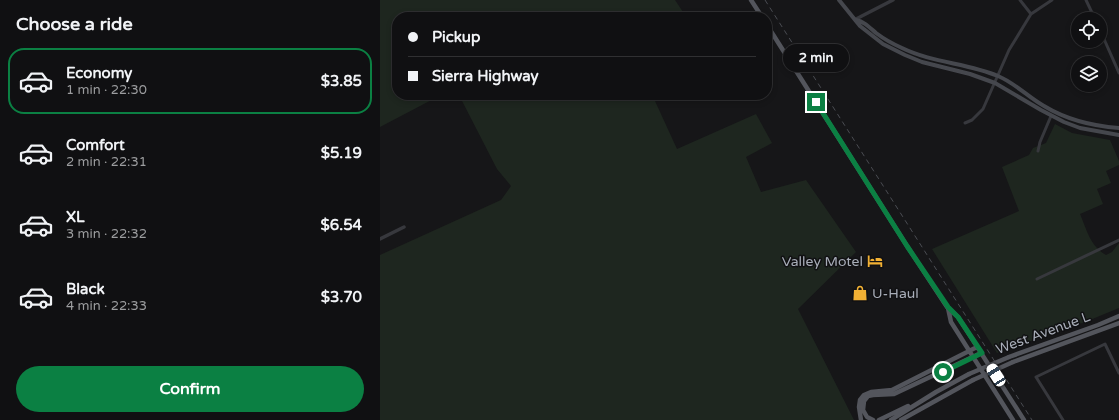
<!DOCTYPE html>
<html lang="en">
<head>
<meta charset="utf-8">
<style>
	:root { --surface:#101012; --page:#1e1e20; --text:#f1f3f6; --muted:#9c9d9f; --line:#303032; --accent:#0b8043 }
	body { margin:0; font-family:"Varela Round",sans-serif; background:var(--page); color:var(--text); height:100vh; display:flex; flex-direction:column; font-size:15px; white-space:nowrap }
	* { box-sizing:border-box; margin:0 }
	p { font-size:13px; color:var(--muted) }
	.icon { flex:none; width:22px; height:22px; fill:none; stroke:currentColor; stroke-width:2; stroke-linecap:round; stroke-linejoin:round }
	.map { position:relative; flex:1; overflow:hidden }
	.details { display:flex; flex-direction:column; background:var(--surface); width:380px }
	.details>* { flex:none }
	.hud { position:absolute; left:12px; top:12px; width:380px; height:88px; border-radius:16px; box-shadow:0 2px 6px #0003,0 0 0 1px var(--line); display:grid; align-content:center; height:88px; padding:0 16px; background:var(--surface) }
	.buttons { position:absolute; left:691px; top:12px; display:grid; gap:8px }
	.buttons a { display:grid; place-items:center; width:36px; height:36px; border-radius:50%; background:var(--surface); box-shadow:0 2px 6px #0003,0 0 0 1px var(--line); font-size:20px }
	.end { position:absolute; width:18px; height:18px; margin:-9px; border:5px solid #0b8043; background:#fff; box-shadow:0 0 0 2px #fff }
	.from { border-radius:50% }
	.bubble { position:absolute; height:28px; border-radius:14px; background:var(--surface); box-shadow:0 2px 6px #0003,0 0 0 1px var(--line); font-size:13px; font-weight:700; line-height:28px; text-align:center }
	.car { position:absolute; width:12px; height:24px; margin:-12px -6px; border-radius:5px; box-shadow:0 0 3px 1px #0007; background:linear-gradient(#fff 24%,#345 0 40%,#fff 0 76%,#345 0 86%,#fff 0) }
	.hud b { display:flex; align-items:center; gap:14px; height:38px; font-size:15px }
	.hud b+b { border-top:1px solid var(--line) }
	.hud i { width:10px; height:10px; background:var(--text) }
	ul { padding:0; list-style:none }
	li { display:flex; align-items:center; gap:12px; height:66px; margin:0 8px 6px; padding:0 8px; border:2px solid transparent; border-radius:16px }
	li div { flex:1 }
	li b { display:block; font-size:15px }
	li em { font-style:normal; font-weight:700 }
	li.current { border-color:var(--accent) }
	li>.icon { width:36px; height:36px; stroke-width:1.5 }
	h2 { padding:0 16px; font-size:18px; line-height:48px }
	.cta { display:flex; gap:8px; margin-top:auto; padding:8px 16px }
	.cta a { flex:1; height:46px; border-radius:24px; background:var(--accent); color:#fff; font-size:16px; font-weight:700; line-height:46px; text-align:center }
	main { display:flex; flex:1; min-height:0 }
	.map>svg:first-child { display:block }
	.green { fill:#1e261f }
	.lines { fill:none; stroke-linecap:round; stroke-linejoin:round }
	.minor { stroke:#37383d; stroke-width:3 }
	.tertiary { stroke:#37383d; stroke-width:3.5 }
	.secondary { stroke:#45474d; stroke-width:4 }
	.primary { stroke:#53555c; stroke-width:4.5 }
	.rail { stroke:#4a4c52; stroke-width:1; stroke-dasharray:5 4; stroke-linecap:butt }
	.primary-bridge { stroke:#53555c; stroke-width:4.5 }
	.route { stroke:#0b8043; stroke-width:5 }
	.labels { text-anchor:middle; dominant-baseline:central; stroke-width:3; stroke-linejoin:round; paint-order:stroke }
	.poi-label { font-size:14px; fill:#a8adb8; stroke:#111113; text-anchor:end }
	.street-label { font-size:14px; fill:#a8adb8; stroke:#111113 }
</style>
</head>
<body>
<main>
<section class="details">
<h2>Choose a ride</h2>
<ul>
<li class="current"><svg class="icon" aria-label="car" viewBox="0 0 24 24"><path d="M5 17H2v-5l4-1 3-4h7l3 4 3 1v5h-3M9 17h6M6 11h13"/><circle cx="7" cy="17" r="2"/><circle cx="17" cy="17" r="2"/></svg><div><b>Economy</b><p>1 min · 22:30</p></div><em>$3.85</em></li>
<li><svg class="icon" aria-label="car" viewBox="0 0 24 24"><path d="M5 17H2v-5l4-1 3-4h7l3 4 3 1v5h-3M9 17h6M6 11h13"/><circle cx="7" cy="17" r="2"/><circle cx="17" cy="17" r="2"/></svg><div><b>Comfort</b><p>2 min · 22:31</p></div><em>$5.19</em></li>
<li><svg class="icon" aria-label="car" viewBox="0 0 24 24"><path d="M5 17H2v-5l4-1 3-4h7l3 4 3 1v5h-3M9 17h6M6 11h13"/><circle cx="7" cy="17" r="2"/><circle cx="17" cy="17" r="2"/></svg><div><b>XL</b><p>3 min · 22:32</p></div><em>$6.54</em></li>
<li><svg class="icon" aria-label="car" viewBox="0 0 24 24"><path d="M5 17H2v-5l4-1 3-4h7l3 4 3 1v5h-3M9 17h6M6 11h13"/><circle cx="7" cy="17" r="2"/><circle cx="17" cy="17" r="2"/></svg><div><b>Black</b><p>4 min · 22:33</p></div><em>$3.70</em></li>
</ul>
<div class="cta"><a>Confirm</a></div>
</section>
<div class="map">
<svg width="739" height="420" viewBox="0 0 739 420">
	<rect width="100%" height="100%" fill="#161618"/>
	<path class="green" d="M0 0H295L303 12 302 17H17V95H61L0 127Z
		M79 95H287L275 101 297 149 376 114 392 143 366 157 381 192 426 180 476 252 418 309 474 420H0V255L121 200 131 186 117 169Z
		M675 124 692 133 730 140 739 161V165L726 171 731 183 717 189 723 204 700 214C707 230 710 246 726 255L732 252 739 243V308L705 322 617 353 552 249 639 211 622 167 649 155 653 148 666 143Z"/>
	<g class="lines">
		<path class="minor" d="M640 0 651 14
			M706 0 715 19
			M720 30 739 73
			M585 123 592 120 603 109 629 50 651 14 672 0
			M658 151 660 142 671 116
			M657 279 739 240
			M683 420 656 377 725 344 739 373"/>
		<path class="tertiary" d="M476 19 513 0
			M0 239 24 227"/>
		<path class="secondary" d="M459 0 480 26 503 44 525 55 542 62 590 74 615 83 661 110 684 122 700 128 739 135
			M476 20C485 22 489 27 496 33 504 39 513 44 522 48 553 63 587 63 618 76 635 83 648 97 664 106 687 120 712 126 739 128"/>
		<path class="primary" d="M371 0 382 17
			M387 25 527 246 567 307 578 317 644 420
			M568 308 571 322 633 420
			M629 357 718 325 739 316
			M633 362 739 323
			M481 420 479 407 480 400 484 395 491 392 512 390 597 347
			M493 420 487 417 483 410 484 401 488 396 493 395 514 394 601 353
			M499 420 528 406
			M511 420 556 392 589 374
			M521 420 593 380"/>
		<path class="rail" d="M385 0 652 420"/>
		<path class="primary-bridge" d="M589 374 629 357
			M593 380 633 362"/>
	</g>
	<g class="lines">
		<path class="route" d="M436 102 527 246 568 307 578 317 602 353 563 372"/>
	</g>
	<defs>
		<g id="hotel-bare" transform="scale(1.2)"><path d="M-6-4.5h1.5V1H6V5H4.5V3h-9V5H-6ZM-4 0a1.8 1.8 0 1 1 3.6 0ZM.5 0V-2.5h3Q6-2.5 6 0Z" fill="#f2b134" stroke="#111113" stroke-width="2.5" paint-order="stroke"/></g>
		<g id="shop-bare" transform="scale(1.2)"><path d="M-5-2.5h2.3a2.7 3.5 0 0 1 5.4 0H5L5.5 6h-11ZM-1.5-2.5h3a1.5 2.3 0 0 0-3 0Z" fill="#f2b134" stroke="#111113" stroke-width="2.5" paint-order="stroke"/></g>
	</defs>
	<g fill-rule="evenodd">
		<use href="#hotel-bare" x="495" y="261"/>
		<use href="#shop-bare" x="480" y="293"/>
	</g>
	<g class="labels">
		<g class="poi-label">
			<text x="483" y="261">Valley Motel</text>
			<text x="492" y="293" text-anchor="start">U-Haul</text>
		</g>
		<g class="street-label">
			<text transform="translate(663 333) rotate(-20)">West Avenue L</text>
		</g>
	</g>
</svg>
<div class="buttons">
<a><svg class="icon" aria-label="locate" viewBox="0 0 24 24"><circle cx="12" cy="12" r="6"/><path d="M12 2v4M12 18v4M2 12h4M18 12h4"/></svg></a>
<a><svg class="icon" aria-label="layers" viewBox="0 0 24 24"><path d="M12 4l9 5-9 5-9-5zM3 14l9 5 9-5"/></svg></a>
</div>
<i class="end from" style="left:563px;top:372px"></i>
<i class="end" style="left:436px;top:102px"></i>
<div class="bubble" style="left:403px;top:44px;width:66px">2 min</div>
<i class="car" style="left:616px;top:375px;rotate:328deg"></i>
<div class="hud">
<b><i class="from"></i>Pickup</b>
<b><i></i>Sierra Highway</b>
</div>
</div>
</main>
</body>
</html>
